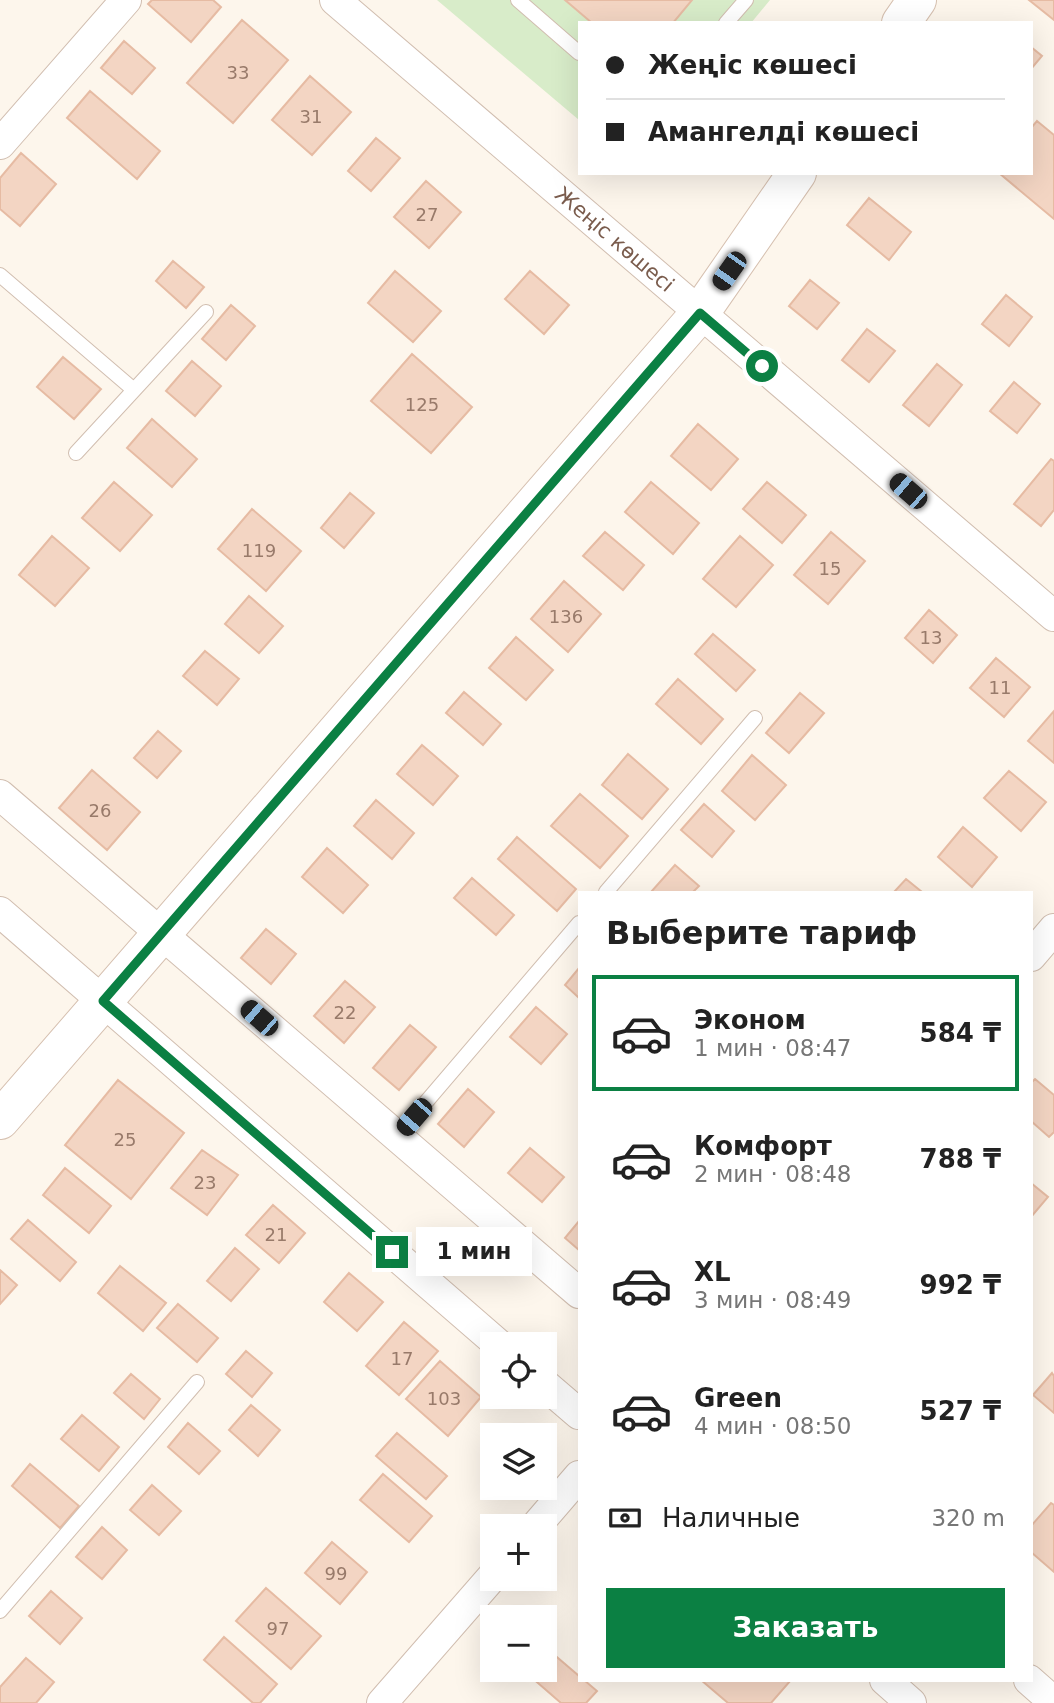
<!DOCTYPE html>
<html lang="ru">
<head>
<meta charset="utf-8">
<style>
	:root { --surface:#fff; --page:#f2f2f2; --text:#222; --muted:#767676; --line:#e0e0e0; --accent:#0b8043 }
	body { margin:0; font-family:"DejaVu Sans",sans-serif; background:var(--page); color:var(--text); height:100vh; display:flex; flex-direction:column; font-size:26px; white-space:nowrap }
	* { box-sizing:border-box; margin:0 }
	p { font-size:23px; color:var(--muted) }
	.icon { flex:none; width:38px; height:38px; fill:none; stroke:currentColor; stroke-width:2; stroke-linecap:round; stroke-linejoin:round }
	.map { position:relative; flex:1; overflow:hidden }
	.sheet { position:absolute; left:578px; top:891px; width:455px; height:791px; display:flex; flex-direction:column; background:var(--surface); border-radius:0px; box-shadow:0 7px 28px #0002 }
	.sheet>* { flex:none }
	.top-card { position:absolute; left:578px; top:21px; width:455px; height:154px; border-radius:0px; box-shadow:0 7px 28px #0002; display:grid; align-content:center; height:154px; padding:0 28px; background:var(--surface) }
	.fabs { position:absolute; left:480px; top:1332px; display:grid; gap:14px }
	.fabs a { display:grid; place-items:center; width:77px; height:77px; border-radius:0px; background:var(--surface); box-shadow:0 7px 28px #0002; font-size:35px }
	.end { position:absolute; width:32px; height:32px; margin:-16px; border:9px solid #0b8043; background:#fff; box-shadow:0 0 0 4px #fff }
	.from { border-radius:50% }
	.bubble { position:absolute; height:49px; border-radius:0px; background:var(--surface); box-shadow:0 7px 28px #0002; font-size:23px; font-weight:800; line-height:49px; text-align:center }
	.car { position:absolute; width:21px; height:42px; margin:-21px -10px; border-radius:9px; box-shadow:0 0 5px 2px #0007; background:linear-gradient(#222 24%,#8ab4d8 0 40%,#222 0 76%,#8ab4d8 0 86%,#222 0) }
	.top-card b { display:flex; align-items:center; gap:24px; height:66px; font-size:26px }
	.top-card b+b { border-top:2px solid var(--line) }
	.top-card i { width:18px; height:18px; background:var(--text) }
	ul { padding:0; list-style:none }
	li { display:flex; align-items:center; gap:21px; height:116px; margin:0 14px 10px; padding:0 14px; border:4px solid transparent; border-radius:0px }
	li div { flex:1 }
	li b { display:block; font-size:26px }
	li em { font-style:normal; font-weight:800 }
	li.on { border-color:var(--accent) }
	li>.icon { width:63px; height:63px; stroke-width:1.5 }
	h2 { padding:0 28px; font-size:32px; line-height:84px }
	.pay { display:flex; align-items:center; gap:18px; height:77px; padding:0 28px; font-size:26px }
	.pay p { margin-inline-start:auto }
	.button { display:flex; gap:14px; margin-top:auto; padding:14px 28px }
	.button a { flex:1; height:80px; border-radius:0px; background:var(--accent); color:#fff; font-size:28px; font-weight:800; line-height:80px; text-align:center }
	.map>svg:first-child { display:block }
	.green { fill:#d8ecc9 }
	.building { fill:#f3d5c3; stroke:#e6bba3; stroke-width:2 }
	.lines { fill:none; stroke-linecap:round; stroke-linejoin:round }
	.service-casing { stroke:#d1beb0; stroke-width:16 }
	.minor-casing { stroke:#d1beb0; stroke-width:32 }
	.secondary-casing { stroke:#d6c0b0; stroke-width:40 }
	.service { stroke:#fff; stroke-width:14 }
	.minor { stroke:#fff; stroke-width:30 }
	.secondary { stroke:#fff; stroke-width:38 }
	.route { stroke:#0b8043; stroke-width:9 }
	.labels { text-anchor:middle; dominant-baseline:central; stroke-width:7; stroke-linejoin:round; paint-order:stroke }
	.number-label { font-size:18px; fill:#987a6a }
	.street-label { font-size:21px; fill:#7a5c4d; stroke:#fffaf3 }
</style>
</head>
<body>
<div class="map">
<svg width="1054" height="1703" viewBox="0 0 1054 1703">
	<rect width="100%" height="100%" fill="#fdf6ec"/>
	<path class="green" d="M437 0H770L751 23H579V120Z"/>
	<path class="building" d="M152 0H213L221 7 191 42 148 4Z
		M565 0H692L673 23H592Z
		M1029 0H1054V20Z
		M242 20 288 60 233 123 187 83Z
		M124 41 155 68 132 94 101 68Z
		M1031 47 1042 56 1031 69Z
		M310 76 351 112 312 155 272 120Z
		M90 91 160 151 137 179 67 118Z
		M1037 121 1054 135V219L999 173H1031V128Z
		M376 138 400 158 371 191 348 171Z
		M21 153 56 184 20 226 0 209V178Z
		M426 181 461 212 429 248 394 217Z
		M869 198 911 232 889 260 847 225Z
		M173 261 204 287 186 308 156 281Z
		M395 271 441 311 413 342 368 303Z
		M530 271 569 305 544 334 505 299Z
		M810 280 839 303 817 329 789 306Z
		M1006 295 1032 317 1009 346 982 324Z
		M231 305 255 326 226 360 202 339Z
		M867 329 895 351 869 382 842 360Z
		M412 354 472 407 431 453 371 401Z
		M63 357 101 389 74 419 37 387Z
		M192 361 221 386 195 416 166 391Z
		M937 364 962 385 929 426 903 405Z
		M1014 382 1040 404 1017 433 990 411Z
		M152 419 197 459 172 487 127 448Z
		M698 424 738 459 711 490 671 456Z
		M1051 459 1054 461V510L1041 526 1014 504Z
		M114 482 152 515 120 551 82 518Z
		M651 482 699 523 673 554 625 512Z
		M767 482 806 515 782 543 743 509Z
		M350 493 374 513 344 548 321 528Z
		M252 509 301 551 266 591 218 549Z
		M605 532 644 565 623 590 583 556Z
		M831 532 865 561 828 604 794 575Z
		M52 536 89 568 55 606 19 575Z
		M740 536 773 565 736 607 703 579Z
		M564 581 601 614 568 652 531 619Z
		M249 596 283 626 259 653 225 624Z
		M929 610 957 635 933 663 905 638Z
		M713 634 755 670 736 691 695 654Z
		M516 637 553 670 526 700 489 668Z
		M205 651 239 679 217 705 183 676Z
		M996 658 1030 687 1004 717 970 688Z
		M678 679 723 719 701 744 656 704Z
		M464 692 501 724 483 745 446 713Z
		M800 693 824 713 789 753 766 733Z
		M1054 711V763L1028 741Z
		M158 731 181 751 157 778 134 758Z
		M422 745 458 776 433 805 397 774Z
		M628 754 668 789 642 819 602 785Z
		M752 755 786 785 755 820 722 791Z
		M92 770 140 812 107 850 59 808Z
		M1009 771 1046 802 1021 831 984 798Z
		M580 794 628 836 600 868 551 826Z
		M376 800 414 833 392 859 354 826Z
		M704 804 734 831 712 857 681 830Z
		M963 827 997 857 972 887 938 857Z
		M517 837 576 889 557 911 498 859Z
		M327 848 368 885 343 913 302 877Z
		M675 865 699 886 693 892H651Z
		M472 878 514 915 496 935 454 898Z
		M906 879 922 892H894Z
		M266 929 296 954 271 984 241 958Z
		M579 968V998L565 985Z
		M345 981 375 1007 344 1043 314 1016Z
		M536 1007 567 1034 541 1064 510 1037Z
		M410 1025 436 1047 399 1090 373 1068Z
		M1035 1079 1054 1095V1132L1049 1137 1031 1121V1083Z
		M118 1080 184 1133 131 1199 65 1145Z
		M468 1089 494 1112 464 1147 438 1124Z
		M530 1148 564 1177 542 1202 508 1173Z
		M202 1150 238 1175 207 1215 171 1188Z
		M65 1168 111 1206 89 1233 43 1195Z
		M1031 1183 1048 1197 1031 1217Z
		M273 1205 305 1233 279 1263 246 1235Z
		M28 1220 76 1262 60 1281 11 1239Z
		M579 1221V1250L565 1238Z
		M235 1248 259 1269 231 1301 207 1281Z
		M120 1266 166 1303 143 1331 98 1293Z
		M0 1270 17 1285 0 1304Z
		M349 1273 383 1302 357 1331 324 1302Z
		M178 1304 218 1338 197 1362 157 1328Z
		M404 1322 438 1351 399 1395 366 1366Z
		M246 1351 272 1373 252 1397 226 1374Z
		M440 1361 481 1397 448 1436 406 1399Z
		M1052 1373 1054 1376V1413L1033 1395Z
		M131 1374 160 1399 144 1419 114 1393Z
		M251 1405 280 1430 258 1456 229 1430Z
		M82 1415 119 1447 99 1471 61 1439Z
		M188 1423 220 1451 199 1474 168 1447Z
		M397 1433 447 1476 426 1499 376 1456Z
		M30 1464 79 1506 60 1528 12 1486Z
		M383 1474 432 1516 409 1542 360 1500Z
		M152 1485 181 1511 159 1535 130 1510Z
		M1051 1503 1054 1505V1572L1031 1552V1526Z
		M102 1527 127 1550 102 1579 76 1557Z
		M332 1542 367 1572 340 1604 305 1573Z
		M266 1588 321 1636 291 1669 236 1621Z
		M51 1591 82 1618 60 1644 29 1616Z
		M224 1637 277 1684 260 1703H253L204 1660Z
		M544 1646 579 1676V1680H584L597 1691 586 1703H561L523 1670H544Z
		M26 1658 54 1682 36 1703H0V1687Z
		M701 1680H791L771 1703H728Z"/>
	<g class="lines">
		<g class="service-casing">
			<path id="service" d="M518 0 579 53
				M726 23 746 0
				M0 275 134 390
				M76 453 206 312
				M606 892 755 718
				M397 1136 579 923
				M0 1611 197 1382"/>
		</g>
		<g class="minor-casing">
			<g id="minor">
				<path id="s1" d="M335 0 1054 616"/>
				<path d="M0 144 126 0"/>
				<path d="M0 795 579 1293"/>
				<path d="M0 912 498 1344"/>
				<path d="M1031 956 1054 929"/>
				<path d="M544 1384 579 1414"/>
				<path d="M536 1526 579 1476"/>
				<path d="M885 1680 911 1703"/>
				<path d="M1029 1680 1054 1702"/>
				<path d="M382 1703 492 1577"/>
			</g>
		</g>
		<g class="secondary-casing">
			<path id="secondary" d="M901 23 917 0
				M0 1120 700 313 797 173"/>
		</g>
		<use href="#service" class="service"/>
		<use href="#minor" class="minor"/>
		<use href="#secondary" class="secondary"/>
	</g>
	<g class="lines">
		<path class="route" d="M392 1252 103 1001 700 313 762 366"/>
	</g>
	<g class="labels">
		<g class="number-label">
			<text x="238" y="72">33</text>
			<text x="311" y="116">31</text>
			<text x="427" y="214">27</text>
			<text x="422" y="404">125</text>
			<text x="259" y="550">119</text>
			<text x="830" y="568">15</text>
			<text x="566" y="616">136</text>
			<text x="931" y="637">13</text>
			<text x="1000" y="687">11</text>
			<text x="100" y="810">26</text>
			<text x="345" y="1012">22</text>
			<text x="125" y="1139">25</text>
			<text x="205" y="1182">23</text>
			<text x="276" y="1234">21</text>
			<text x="402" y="1358">17</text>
			<text x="444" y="1398">103</text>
			<text x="336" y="1573">99</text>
			<text x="278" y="1628">97</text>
		</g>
		<g class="street-label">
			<text stroke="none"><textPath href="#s1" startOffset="368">Жеңіс көшесі</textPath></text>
		</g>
	</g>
</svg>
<div class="fabs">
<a><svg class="icon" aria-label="locate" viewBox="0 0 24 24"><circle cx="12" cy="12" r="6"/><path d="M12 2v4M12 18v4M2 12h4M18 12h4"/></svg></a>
<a><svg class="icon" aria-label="layers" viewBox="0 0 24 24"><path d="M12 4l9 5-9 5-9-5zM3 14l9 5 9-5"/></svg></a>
<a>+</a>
<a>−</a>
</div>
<i class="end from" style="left:762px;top:366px"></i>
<i class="end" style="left:392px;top:1252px"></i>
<div class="bubble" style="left:416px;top:1227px;width:116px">1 мин</div>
<i class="car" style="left:729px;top:271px;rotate:215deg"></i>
<i class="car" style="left:908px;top:491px;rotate:311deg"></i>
<i class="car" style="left:259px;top:1018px;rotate:311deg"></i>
<i class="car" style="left:414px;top:1117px;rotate:221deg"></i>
<div class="top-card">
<b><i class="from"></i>Жеңіс көшесі</b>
<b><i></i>Амангелді көшесі</b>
</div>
<section class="sheet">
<h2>Выберите тариф</h2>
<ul>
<li class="on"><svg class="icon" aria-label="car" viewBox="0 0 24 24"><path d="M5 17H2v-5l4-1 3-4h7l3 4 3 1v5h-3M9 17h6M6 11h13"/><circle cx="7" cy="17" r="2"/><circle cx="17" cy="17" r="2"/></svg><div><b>Эконом</b><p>1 мин · 08:47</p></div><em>584 ₸</em></li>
<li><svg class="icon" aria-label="car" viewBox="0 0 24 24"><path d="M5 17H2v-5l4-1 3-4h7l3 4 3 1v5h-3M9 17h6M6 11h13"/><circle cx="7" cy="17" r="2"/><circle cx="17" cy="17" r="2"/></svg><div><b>Комфорт</b><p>2 мин · 08:48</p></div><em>788 ₸</em></li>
<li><svg class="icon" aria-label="car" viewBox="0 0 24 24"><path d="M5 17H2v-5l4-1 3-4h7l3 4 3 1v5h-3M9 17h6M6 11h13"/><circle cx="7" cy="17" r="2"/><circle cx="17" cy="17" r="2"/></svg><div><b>XL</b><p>3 мин · 08:49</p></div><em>992 ₸</em></li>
<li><svg class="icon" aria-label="car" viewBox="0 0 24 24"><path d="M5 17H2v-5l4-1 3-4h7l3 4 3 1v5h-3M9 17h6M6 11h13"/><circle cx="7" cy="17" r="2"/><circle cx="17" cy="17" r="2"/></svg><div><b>Green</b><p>4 мин · 08:50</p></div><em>527 ₸</em></li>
</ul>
<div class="pay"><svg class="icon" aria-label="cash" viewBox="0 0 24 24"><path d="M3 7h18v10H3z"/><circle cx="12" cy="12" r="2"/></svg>Наличные<p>320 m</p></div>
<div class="button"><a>Заказать</a></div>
</section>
</div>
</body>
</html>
